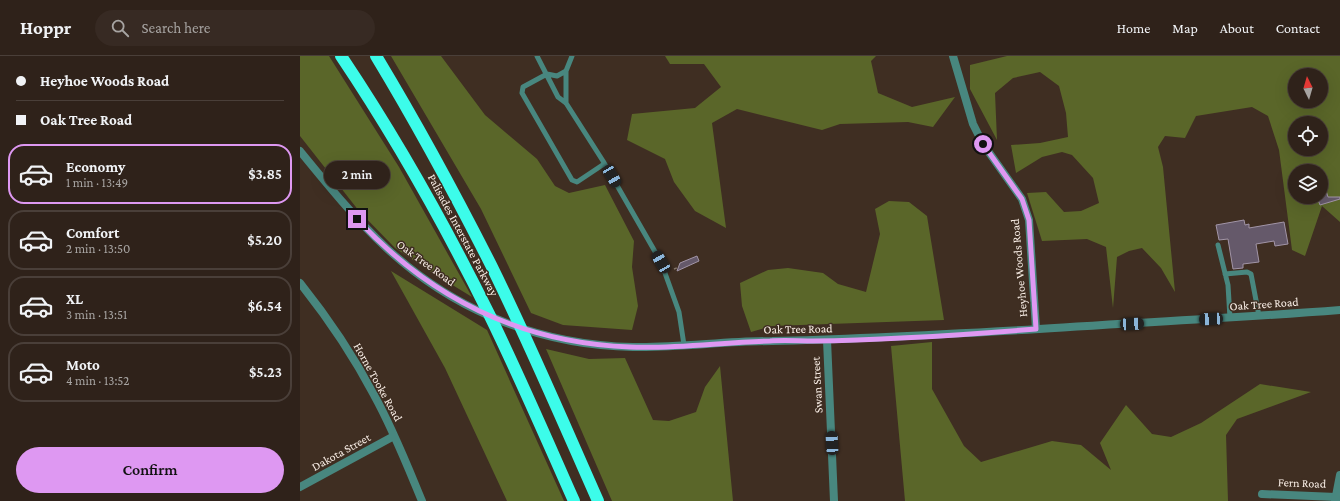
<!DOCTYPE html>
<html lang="en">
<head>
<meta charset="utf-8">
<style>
	:root { --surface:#2f221a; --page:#372a23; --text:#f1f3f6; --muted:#a7a4a2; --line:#4a3f39; --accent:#de98f2 }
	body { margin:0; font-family:"Crimson Pro",serif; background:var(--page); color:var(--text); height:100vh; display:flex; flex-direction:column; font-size:15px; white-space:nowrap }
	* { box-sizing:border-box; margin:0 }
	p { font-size:13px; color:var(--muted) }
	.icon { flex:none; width:22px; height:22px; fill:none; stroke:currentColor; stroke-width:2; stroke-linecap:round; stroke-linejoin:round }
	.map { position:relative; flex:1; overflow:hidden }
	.sheet { display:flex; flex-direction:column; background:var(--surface); width:300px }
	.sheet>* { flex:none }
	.hud { display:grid; align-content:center; height:88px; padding:0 16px; background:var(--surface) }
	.needle { width:26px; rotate:355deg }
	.controls { position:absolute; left:988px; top:12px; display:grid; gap:8px }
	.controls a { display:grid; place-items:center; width:40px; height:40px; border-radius:50%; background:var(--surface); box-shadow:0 4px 16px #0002,0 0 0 1px var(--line); font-size:20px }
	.end { position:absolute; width:18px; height:18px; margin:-9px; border:5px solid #de98f2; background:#111; box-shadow:0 0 0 2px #111 }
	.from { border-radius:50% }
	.bubble { position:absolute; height:28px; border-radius:14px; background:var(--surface); box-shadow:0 4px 16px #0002,0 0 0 1px var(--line); font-size:13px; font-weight:600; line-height:28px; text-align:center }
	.car { position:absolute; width:12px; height:24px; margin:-12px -6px; border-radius:5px; box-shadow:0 0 3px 1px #0007; background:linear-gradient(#222 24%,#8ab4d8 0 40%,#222 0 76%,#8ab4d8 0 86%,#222 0) }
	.hud b { display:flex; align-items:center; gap:14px; height:38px; font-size:15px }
	.hud b+b { border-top:1px solid var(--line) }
	.hud i { width:10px; height:10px; background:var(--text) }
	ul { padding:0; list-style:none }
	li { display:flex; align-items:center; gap:12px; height:60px; margin:0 8px 6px; padding:0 8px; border:2px solid var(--line); border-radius:16px }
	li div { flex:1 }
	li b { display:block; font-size:15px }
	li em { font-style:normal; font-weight:600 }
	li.active { border-color:var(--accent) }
	li>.icon { width:36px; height:36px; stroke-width:1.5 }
	.button { display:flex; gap:8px; margin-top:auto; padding:8px 16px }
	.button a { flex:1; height:46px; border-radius:24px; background:var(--accent); color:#111; font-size:16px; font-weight:600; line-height:46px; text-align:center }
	header { display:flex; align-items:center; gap:24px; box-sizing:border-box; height:56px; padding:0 20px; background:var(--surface); border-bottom:1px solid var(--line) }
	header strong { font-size:19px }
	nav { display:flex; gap:22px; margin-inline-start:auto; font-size:14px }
	.search { width:280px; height:36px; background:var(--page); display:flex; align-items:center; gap:10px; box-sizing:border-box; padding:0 14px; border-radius:22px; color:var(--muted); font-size:15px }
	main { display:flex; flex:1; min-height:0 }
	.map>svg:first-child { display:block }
	.forest { fill:#5a6629; fill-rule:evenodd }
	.building { fill:#65596a; stroke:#a295a7 }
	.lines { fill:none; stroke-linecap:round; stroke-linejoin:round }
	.path { stroke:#83756a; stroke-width:1.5; stroke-dasharray:3 2; stroke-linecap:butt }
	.service { stroke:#48877f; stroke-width:5 }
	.minor { stroke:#48877f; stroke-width:8 }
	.tertiary { stroke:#48877f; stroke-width:8 }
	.motorway { stroke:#3cfcea; stroke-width:12 }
	.route { stroke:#de98f2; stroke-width:5 }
	.labels { text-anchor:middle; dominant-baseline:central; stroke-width:3; stroke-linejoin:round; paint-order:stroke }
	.street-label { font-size:12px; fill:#f9eee6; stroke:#3f2e22 }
</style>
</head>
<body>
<header>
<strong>Hoppr</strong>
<div class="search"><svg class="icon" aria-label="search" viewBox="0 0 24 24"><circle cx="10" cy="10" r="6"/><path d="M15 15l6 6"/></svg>Search here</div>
<nav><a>Home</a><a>Map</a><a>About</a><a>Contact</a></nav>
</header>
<main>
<section class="sheet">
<div class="hud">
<b><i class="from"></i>Heyhoe Woods Road</b>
<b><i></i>Oak Tree Road</b>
</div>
<ul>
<li class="active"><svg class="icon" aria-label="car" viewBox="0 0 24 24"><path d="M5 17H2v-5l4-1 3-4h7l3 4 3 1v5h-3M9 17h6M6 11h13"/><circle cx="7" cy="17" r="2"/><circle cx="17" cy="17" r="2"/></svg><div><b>Economy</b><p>1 min · 13:49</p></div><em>$3.85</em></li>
<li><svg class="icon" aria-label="car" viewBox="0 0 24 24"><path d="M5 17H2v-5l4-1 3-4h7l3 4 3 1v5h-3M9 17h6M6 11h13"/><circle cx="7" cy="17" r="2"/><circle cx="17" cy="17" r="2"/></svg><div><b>Comfort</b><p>2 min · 13:50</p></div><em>$5.20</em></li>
<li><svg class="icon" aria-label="car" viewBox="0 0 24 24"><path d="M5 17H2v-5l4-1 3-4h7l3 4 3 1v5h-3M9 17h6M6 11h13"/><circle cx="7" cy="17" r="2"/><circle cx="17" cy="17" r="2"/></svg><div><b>XL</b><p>3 min · 13:51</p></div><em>$6.54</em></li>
<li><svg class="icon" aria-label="car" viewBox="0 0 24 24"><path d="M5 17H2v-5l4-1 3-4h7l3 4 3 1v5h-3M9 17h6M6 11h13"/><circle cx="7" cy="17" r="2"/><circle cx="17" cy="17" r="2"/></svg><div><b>Moto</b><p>4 min · 13:52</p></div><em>$5.23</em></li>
</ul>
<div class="button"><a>Confirm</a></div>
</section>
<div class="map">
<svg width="1040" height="445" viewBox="0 0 1040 445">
	<rect width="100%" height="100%" fill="#3f2e22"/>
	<path class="forest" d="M0 0H29L99 111 172 241 128 214 95 192 59 155 0 80Z
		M91 0H141L185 59 237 103 255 130 269 137 305 129 334 185 332 211 338 250 332 274 263 269 231 257 181 153Z
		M365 0H576L571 5 578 37 612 51 655 41 633 71 608 66 540 68 522 74 437 53 412 67 426 172 395 155 374 126 365 103 327 84 332 58 395 52 421 31 404 8H370Z
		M707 0H1040V166L1022 150 1005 200 992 194 979 94 968 60 952 51 896 60 885 82 865 80 858 91 863 111 875 236 861 212 842 192 829 195 817 201 813 252 806 191 787 183 742 185 727 137 746 136 764 156 781 155 799 147 793 122 772 99 762 96 742 101 716 117 711 89 740 87 768 81 766 57 759 30 740 16 713 22 695 37 697 84 670 33V9ZM995 19H1021V45H995ZM995 67H1021V93H995ZM995 115H1021V141H995Z
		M589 145 609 146 627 160 644 264 472 270 451 276 442 250 440 227 468 214 488 212 523 217 538 228 566 236 580 178 575 153Z
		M91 215 187 274 264 445H207L145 312Z
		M632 286V333L664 390 681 406 752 385 781 389 811 414 800 387 826 349 852 378 871 381 901 367 960 328 1011 336 937 363 926 379 928 445H605L591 290Z
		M246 293 289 303 325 302 353 364 369 365 396 356 405 331 420 310 433 445H312Z"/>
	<path class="building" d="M1021 125H1023L1028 141H1040V143L1020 149 1017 141H1021Z
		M944 164 945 169 949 168V172L984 166 988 188 975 190 974 185 956 188 959 206 943 208V212L933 213 928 183 919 184 916 169Z
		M397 200 399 205 377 215 380 207Z"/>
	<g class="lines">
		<path class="path" d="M374 213 379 211"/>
		<path class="service" d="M237 0 258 41 266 47 303 105 361 206 379 256 384 289
			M266 15 257 20 247 18 223 31 222 37 272 124 277 126 304 108
			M266 47V15L272 0
			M918 189 928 229 930 262
			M925 218 947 216 951 218 959 260"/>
		<path class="minor" d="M653 0 673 68 683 88 722 143 729 164 736 273
			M0 227C28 262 53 299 74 339 93 373 107 409 122 445
			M527 284 534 445
			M0 431 94 380
			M962 438 1036 441 1040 443"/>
		<path class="tertiary" d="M0 95C58 166 105 224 192 261 236 280 284 290 333 291 379 292 425 285 472 285 561 283 650 278 739 273 840 266 940 262 1040 254
			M1035 445 1040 419"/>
		<path class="motorway" d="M41 0C96 82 145 169 189 258 219 319 246 382 274 445
			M76 0C117 68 155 138 191 209 229 286 263 366 298 445"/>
	</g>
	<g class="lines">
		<path class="route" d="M57 163C131 243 220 287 330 291 376 293 423 286 470 285 484 284 499 285 513 285 587 284 662 279 736 273L729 164 722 143 683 88"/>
	</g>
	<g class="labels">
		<g class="street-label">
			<text transform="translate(163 179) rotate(62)">Palisades Interstate Parkway</text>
			<text transform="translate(126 207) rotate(36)">Oak Tree Road</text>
			<text transform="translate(719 212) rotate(-95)">Heyhoe Woods Road</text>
			<text transform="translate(964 248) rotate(-4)">Oak Tree Road</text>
			<text transform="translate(498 273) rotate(-1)">Oak Tree Road</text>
			<text transform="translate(78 326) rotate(61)">Horne Tooke Road</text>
			<text transform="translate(517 329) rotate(-93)">Swan Street</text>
			<text transform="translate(41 396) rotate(-29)">Dakota Street</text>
			<text transform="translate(1002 427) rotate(2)">Fern Road</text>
		</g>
	</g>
</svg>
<div class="controls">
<a><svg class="needle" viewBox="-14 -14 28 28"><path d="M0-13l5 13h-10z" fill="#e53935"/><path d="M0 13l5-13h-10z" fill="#a7a4a2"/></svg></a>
<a><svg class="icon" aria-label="locate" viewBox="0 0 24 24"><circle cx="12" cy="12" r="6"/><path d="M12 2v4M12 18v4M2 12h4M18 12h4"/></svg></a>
<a><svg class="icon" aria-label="layers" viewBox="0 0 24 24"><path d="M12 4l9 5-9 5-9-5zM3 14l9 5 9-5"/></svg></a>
</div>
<i class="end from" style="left:683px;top:88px"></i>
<i class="end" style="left:57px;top:163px"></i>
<div class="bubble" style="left:24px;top:105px;width:66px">2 min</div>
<i class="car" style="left:312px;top:120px;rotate:150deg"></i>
<i class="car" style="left:361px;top:206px;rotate:330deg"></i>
<i class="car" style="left:911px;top:263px;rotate:267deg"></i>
<i class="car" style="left:832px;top:268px;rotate:87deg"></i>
<i class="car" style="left:532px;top:387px;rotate:357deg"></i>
</div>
</main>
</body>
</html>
